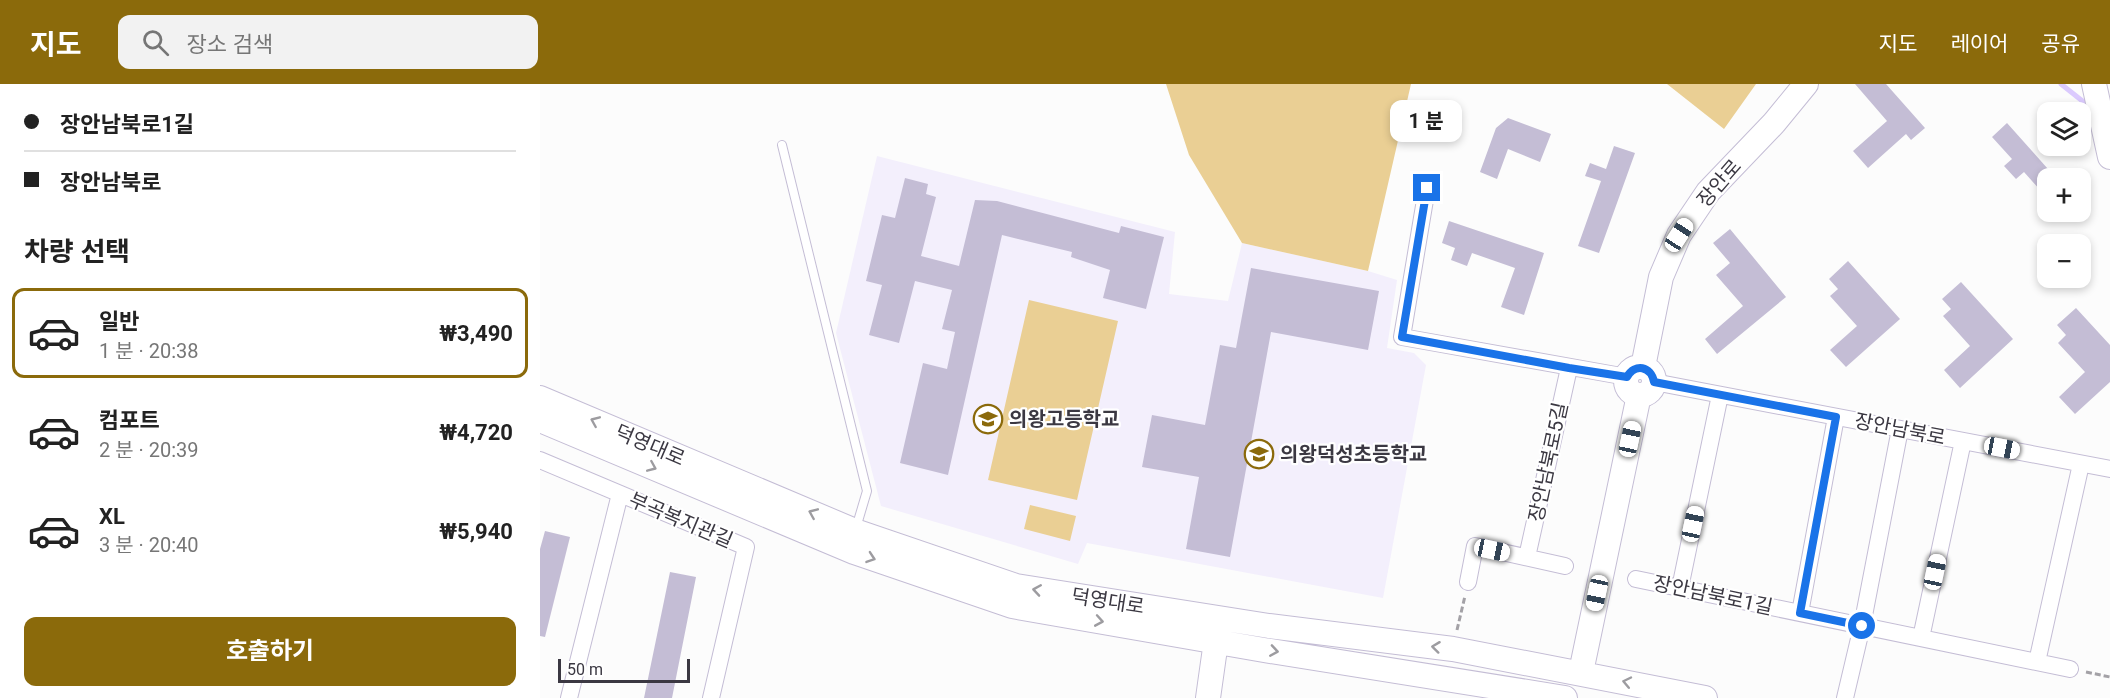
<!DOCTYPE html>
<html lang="ko">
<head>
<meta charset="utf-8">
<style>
	:root { --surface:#fff; --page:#f2f2f2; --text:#222; --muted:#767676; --line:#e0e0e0; --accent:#8b6a0b }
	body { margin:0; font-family:Roboto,"Noto Sans KR",sans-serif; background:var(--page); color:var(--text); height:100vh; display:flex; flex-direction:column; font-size:22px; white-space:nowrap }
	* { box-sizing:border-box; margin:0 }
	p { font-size:20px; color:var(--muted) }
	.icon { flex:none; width:33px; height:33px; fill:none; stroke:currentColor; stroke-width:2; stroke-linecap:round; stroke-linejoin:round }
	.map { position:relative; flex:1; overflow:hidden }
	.details { display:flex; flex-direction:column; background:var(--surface); width:540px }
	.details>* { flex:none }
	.banner { display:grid; align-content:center; height:132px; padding:0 24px; background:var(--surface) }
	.fabs { position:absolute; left:1497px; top:18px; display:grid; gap:12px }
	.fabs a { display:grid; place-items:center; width:54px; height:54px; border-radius:12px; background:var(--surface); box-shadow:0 3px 9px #0003; font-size:30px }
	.scale { position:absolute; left:18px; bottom:15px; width:132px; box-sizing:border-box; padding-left:6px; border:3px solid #3b3842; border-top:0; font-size:16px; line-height:21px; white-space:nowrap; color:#3b3842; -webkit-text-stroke:4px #fff; paint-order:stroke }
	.end { position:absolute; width:27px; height:27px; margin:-14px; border:8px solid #1a73e8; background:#fff; box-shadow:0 0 0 3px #fff }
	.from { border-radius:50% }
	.bubble { position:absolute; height:42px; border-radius:12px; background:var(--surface); box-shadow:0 3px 9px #0003; font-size:20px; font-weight:700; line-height:42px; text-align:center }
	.car { position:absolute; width:18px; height:36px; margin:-18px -9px; border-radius:8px; box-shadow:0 0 4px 2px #0007; background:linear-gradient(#fff 24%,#345 0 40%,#fff 0 76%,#345 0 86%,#fff 0) }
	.banner b { display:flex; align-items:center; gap:21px; height:57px; font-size:22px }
	.banner b+b { border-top:2px solid var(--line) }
	.banner i { width:15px; height:15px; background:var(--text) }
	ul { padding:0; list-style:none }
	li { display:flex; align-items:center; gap:18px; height:90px; margin:0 12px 9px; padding:0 12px; border:3px solid transparent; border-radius:12px }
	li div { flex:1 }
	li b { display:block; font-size:22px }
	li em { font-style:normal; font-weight:700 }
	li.active { border-color:var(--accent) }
	li>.icon { width:54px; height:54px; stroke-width:1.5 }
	h2 { padding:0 24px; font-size:27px; line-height:72px }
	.cta { display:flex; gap:12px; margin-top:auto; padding:12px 24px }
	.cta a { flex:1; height:69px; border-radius:12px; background:var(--accent); color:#fff; font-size:24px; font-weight:700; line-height:69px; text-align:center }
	header { display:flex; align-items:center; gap:36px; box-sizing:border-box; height:84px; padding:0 30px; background:var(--accent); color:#fff }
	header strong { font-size:28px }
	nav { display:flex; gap:33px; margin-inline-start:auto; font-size:21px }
	.search { width:420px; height:54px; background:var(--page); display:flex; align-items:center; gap:15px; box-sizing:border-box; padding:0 21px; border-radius:12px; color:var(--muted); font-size:22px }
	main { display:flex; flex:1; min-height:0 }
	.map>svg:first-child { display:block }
	.built { fill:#f3effc }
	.green { fill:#eacf94 }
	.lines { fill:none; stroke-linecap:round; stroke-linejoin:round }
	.stream { stroke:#dbcafe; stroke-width:5 }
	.building { fill:#c4bdd5 }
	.lane-casing { stroke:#c4bdd5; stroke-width:10 }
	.street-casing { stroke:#c4bdd5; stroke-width:18 }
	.secondary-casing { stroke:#c4bdd5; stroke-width:26 }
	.path { stroke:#a3a1a6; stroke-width:3; stroke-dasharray:6 3; stroke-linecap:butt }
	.lane { stroke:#fff; stroke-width:8 }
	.street { stroke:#fff; stroke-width:16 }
	.secondary { stroke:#fff; stroke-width:24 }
	.oneway { stroke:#9d9ca0 }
	.route { stroke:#1a73e8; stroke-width:8 }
	.labels { text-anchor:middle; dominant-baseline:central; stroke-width:4.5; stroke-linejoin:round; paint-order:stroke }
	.street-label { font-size:20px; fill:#3b3842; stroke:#fff }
	.poi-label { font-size:20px; font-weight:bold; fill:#3b3842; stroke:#fff; text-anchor:start }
</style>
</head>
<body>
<header>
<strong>지도</strong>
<div class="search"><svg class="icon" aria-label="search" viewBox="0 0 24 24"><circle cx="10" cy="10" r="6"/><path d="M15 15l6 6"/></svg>장소 검색</div>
<nav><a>지도</a><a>레이어</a><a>공유</a></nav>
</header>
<main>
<section class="details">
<div class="banner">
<b><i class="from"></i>장안남북로1길</b>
<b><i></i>장안남북로</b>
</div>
<h2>차량 선택</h2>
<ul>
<li class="active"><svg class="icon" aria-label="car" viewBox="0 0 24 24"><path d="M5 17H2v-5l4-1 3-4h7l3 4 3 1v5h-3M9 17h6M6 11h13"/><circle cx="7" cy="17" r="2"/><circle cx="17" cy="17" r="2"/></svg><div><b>일반</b><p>1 분 · 20:38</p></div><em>₩3,490</em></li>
<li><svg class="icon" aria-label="car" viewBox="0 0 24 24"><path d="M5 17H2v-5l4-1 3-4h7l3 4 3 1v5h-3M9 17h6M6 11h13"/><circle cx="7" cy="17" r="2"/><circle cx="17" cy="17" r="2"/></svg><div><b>컴포트</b><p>2 분 · 20:39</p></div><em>₩4,720</em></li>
<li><svg class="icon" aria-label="car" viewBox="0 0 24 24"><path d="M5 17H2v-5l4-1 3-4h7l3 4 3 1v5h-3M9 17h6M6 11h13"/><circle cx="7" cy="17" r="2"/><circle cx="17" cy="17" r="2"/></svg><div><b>XL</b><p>3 분 · 20:40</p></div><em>₩5,940</em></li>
</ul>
<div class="cta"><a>호출하기</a></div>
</section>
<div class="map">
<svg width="1570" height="614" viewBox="0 0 1570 614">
	<rect width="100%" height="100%" fill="#fcfcfc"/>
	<path class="built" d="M337 72 635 148 629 210 688 217 702 159 828 187 857 196 847 264 874 269 886 281 843 514 547 459 538 480 341 422 296 249Z"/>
	<path class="green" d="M626 0H871L828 187 702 159 649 71Z
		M1127 0H1216L1184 45Z
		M489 216 578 237 537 416 448 396Z
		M490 421 536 432 530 457 484 445Z"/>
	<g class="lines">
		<path class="stream" d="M1521 0 1550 23"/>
	</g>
	<path class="building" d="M1315 0H1346L1385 44 1371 56 1366 50 1328 84 1313 67 1347 37Z
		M968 34 1011 50 1000 78 968 65 957 95 940 88 956 44Z
		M1467 39 1516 94H1508V101L1501 107 1484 88 1476 95 1464 82 1472 75 1452 53Z
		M1074 62 1095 69 1059 169 1038 162 1061 97 1045 92 1050 79 1066 85Z
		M365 94 388 100 386 110 396 113 381 172 419 182 435 116 457 117 579 149 581 142 624 153 606 225 563 214 570 186 531 173 532 168 462 151 408 391 360 379 383 279 407 285 415 248 402 245 412 206 375 197 359 259 329 251 342 201 326 197 342 131 355 134Z
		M909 137 1004 169 984 231 961 223 975 184 932 169 927 182 911 176 915 164 902 159Z
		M1190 145 1246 213 1177 270 1165 255 1203 222 1176 191 1190 179 1173 159Z
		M1308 177 1360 235 1306 283 1290 266 1317 242 1290 212 1298 205 1289 195Z
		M711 184 839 207 828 266 731 248 690 473 646 465 659 393 602 383 612 331 665 341 680 261 696 264Z
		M1421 198 1473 255 1420 304 1404 286 1430 262 1403 232 1411 225 1402 215Z
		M1536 224 1570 261V298L1535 330 1519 313 1545 288 1518 259 1526 251 1517 241Z
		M5 447 30 453 5 553 0 552V465Z
		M130 488 156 493 132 614H104Z"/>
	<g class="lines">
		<g class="lane-casing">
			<path id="lane" d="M242 61 327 407 316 444"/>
		</g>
		<g class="street-casing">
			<path id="street" d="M887 104 862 253 1087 293
				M1114 298 1570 385
				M0 376 206 463 171 614
				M987 473 1029 284
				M1096 495 1530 585
				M928 498 935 462 1025 482
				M1140 504 1180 311
				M1260 529 1296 333
				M1381 554 1423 357
				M1497 578 1541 380
				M29 614 80 410
				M1305 614 1322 542 1360 345"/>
		</g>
		<g class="secondary-casing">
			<path id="secondary" d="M1554 0 1570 73
				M1103 283 1121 193 1139 151 1168 108 1234 39 1266 0
				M1086 297a14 14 0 1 1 28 0a14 14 0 1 1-28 0Z
				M0 314 315 447 476 502 729 542 913 565 1165 614
				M0 336 314 468 472 522 724 566 1025 614
				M1041 588 1099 311
				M668 614 678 543"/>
		</g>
		<path class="path" d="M917 546 925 512
			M1546 588 1570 593"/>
		<use href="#lane" class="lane"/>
		<use href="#street" class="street"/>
		<use href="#secondary" class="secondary"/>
	</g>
	<defs><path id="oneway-chevron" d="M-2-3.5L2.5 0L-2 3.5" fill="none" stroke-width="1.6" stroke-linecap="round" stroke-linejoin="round" transform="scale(1.5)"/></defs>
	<g class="oneway">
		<use href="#oneway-chevron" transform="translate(55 337) rotate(-157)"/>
		<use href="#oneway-chevron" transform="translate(112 383) rotate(23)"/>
		<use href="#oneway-chevron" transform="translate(273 429) rotate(-157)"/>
		<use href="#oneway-chevron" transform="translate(331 474) rotate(19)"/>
		<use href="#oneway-chevron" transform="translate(497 506) rotate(-171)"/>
		<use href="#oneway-chevron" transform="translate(559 537) rotate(10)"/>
		<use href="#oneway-chevron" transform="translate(896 563) rotate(-173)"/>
		<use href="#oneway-chevron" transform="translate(734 567) rotate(9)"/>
		<use href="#oneway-chevron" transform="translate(1087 598) rotate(-168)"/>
	</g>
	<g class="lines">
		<path class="route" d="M887 104 862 253 1029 284 1087 293C1095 279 1111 282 1114 298L1296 333 1260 529 1322 542"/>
	</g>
	<defs>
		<g id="school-ring" transform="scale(1.5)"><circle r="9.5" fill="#fff" stroke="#8b6a0b" stroke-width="1.5"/><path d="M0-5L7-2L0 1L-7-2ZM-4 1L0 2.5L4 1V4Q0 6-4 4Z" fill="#8b6a0b"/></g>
	</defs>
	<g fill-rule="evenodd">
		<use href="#school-ring" x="448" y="335"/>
		<use href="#school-ring" x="719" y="370"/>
	</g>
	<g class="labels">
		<g class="street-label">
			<text transform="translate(1179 99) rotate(-49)">장안로</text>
			<text transform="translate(1360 345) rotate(11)">장안남북로</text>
			<text transform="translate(110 361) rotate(23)">덕영대로</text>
			<text transform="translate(1008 378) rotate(-78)">장안남북로5길</text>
			<text transform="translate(141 436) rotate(23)">부곡복지관길</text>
			<text transform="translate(1173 511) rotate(12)">장안남북로1길</text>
			<text transform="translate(568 517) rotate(9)">덕영대로</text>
		</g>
		<g class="poi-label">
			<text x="469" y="335">의왕고등학교</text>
			<text x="740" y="370">의왕덕성초등학교</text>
		</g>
	</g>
</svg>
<div class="fabs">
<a><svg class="icon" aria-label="layers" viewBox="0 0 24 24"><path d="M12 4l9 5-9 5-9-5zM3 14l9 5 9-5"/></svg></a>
<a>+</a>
<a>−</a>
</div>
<div class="scale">50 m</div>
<i class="end from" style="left:1322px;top:542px"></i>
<i class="end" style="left:887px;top:104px"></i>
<div class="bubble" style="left:850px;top:16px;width:72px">1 분</div>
<i class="car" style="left:1139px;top:151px;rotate:33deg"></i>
<i class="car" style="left:1090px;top:355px;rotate:12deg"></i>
<i class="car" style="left:1462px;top:364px;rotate:101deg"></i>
<i class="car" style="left:1153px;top:440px;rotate:12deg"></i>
<i class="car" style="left:952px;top:466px;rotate:102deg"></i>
<i class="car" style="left:1395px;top:488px;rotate:12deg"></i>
<i class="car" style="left:1057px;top:509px;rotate:192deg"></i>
</div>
</main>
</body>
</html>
